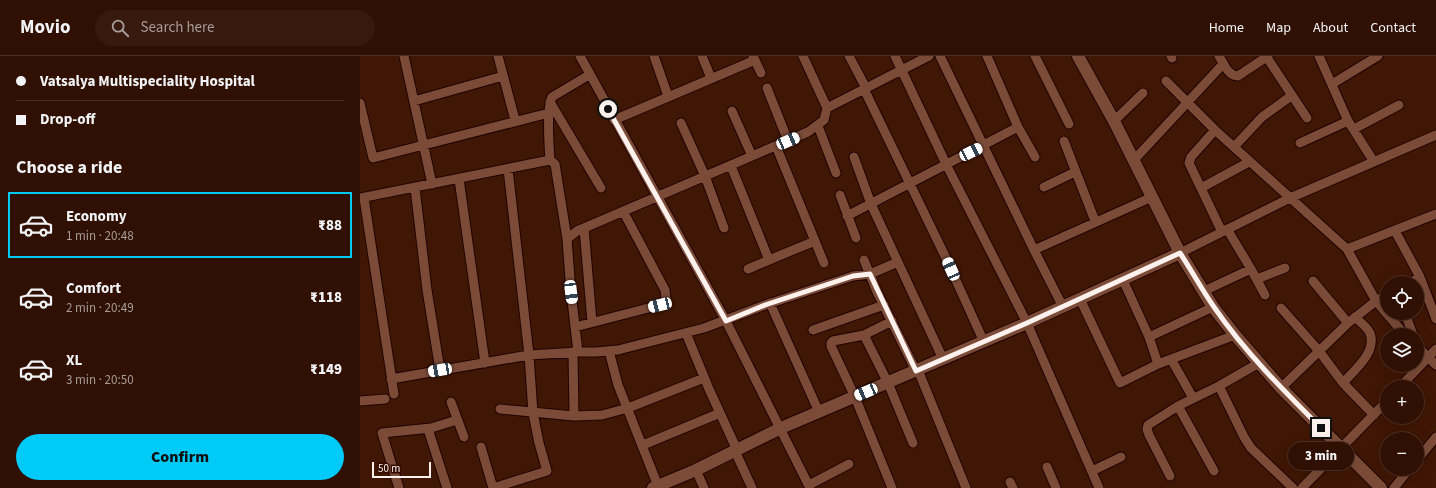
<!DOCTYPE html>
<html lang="en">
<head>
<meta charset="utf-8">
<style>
	:root { --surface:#301003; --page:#38190d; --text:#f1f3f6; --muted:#a89d9a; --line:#4b3025; --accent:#00cbf8 }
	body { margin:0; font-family:"Source Sans 3",sans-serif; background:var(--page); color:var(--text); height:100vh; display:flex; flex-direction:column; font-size:15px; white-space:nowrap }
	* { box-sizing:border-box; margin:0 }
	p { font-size:13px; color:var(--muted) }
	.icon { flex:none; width:22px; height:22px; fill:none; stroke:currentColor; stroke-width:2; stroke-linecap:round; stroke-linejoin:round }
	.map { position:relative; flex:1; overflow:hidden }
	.details { display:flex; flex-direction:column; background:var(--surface); width:360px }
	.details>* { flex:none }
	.hud { display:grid; align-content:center; height:88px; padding:0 16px; background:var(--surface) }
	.controls { position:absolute; left:1020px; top:220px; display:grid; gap:8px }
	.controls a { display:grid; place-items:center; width:44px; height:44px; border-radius:50%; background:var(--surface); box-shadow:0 4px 16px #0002,0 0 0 1px var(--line); font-size:20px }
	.scale { position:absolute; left:12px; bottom:10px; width:59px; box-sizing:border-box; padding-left:4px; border:2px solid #fdf1ed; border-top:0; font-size:11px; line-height:14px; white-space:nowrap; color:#fdf1ed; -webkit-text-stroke:3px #350b00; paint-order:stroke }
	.end { position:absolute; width:18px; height:18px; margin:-9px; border:5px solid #fdf1ed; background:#111; box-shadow:0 0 0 2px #111 }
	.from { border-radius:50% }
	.bubble { position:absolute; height:28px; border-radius:14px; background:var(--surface); box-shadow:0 4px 16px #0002,0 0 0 1px var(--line); font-size:13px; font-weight:800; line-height:28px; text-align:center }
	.car { position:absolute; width:12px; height:24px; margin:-12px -6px; border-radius:5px; box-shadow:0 0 3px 1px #0007; background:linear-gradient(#fff 24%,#345 0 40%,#fff 0 76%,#345 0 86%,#fff 0) }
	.hud b { display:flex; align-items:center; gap:14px; height:38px; font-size:15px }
	.hud b+b { border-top:1px solid var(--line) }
	.hud i { width:10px; height:10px; background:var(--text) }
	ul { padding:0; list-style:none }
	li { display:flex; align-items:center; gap:12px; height:66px; margin:0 8px 6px; padding:0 8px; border:2px solid transparent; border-radius:0px }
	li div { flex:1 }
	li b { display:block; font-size:15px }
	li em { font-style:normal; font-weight:800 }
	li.selected { border-color:var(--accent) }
	li>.icon { width:36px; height:36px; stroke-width:1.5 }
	h2 { padding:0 16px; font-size:18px; line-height:48px }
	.cta { display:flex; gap:8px; margin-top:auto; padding:8px 16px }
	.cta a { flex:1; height:46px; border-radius:24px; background:var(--accent); color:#111; font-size:16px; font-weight:800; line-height:46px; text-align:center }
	header { display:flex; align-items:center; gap:24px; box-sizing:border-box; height:56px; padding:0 20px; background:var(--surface); border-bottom:1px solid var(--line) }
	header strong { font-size:19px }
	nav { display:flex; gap:22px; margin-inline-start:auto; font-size:14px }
	.search { width:280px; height:36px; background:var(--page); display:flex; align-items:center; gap:10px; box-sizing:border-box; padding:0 14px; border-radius:22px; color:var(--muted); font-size:15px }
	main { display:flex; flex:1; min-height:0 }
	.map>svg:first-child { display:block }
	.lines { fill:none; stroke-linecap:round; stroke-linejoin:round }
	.street-casing { stroke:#210300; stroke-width:11 }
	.secondary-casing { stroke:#210300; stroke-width:14 }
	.street { stroke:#7b4b38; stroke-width:9 }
	.secondary { stroke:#7b4b38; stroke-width:12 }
	.route { stroke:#fdf1ed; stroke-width:5 }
</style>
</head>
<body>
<header>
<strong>Movio</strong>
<div class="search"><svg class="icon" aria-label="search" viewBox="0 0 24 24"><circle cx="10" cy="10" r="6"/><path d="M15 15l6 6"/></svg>Search here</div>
<nav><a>Home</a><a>Map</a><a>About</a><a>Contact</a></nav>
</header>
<main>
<section class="details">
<div class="hud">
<b><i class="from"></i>Vatsalya Multispeciality Hospital</b>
<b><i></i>Drop-off</b>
</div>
<h2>Choose a ride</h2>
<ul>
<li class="selected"><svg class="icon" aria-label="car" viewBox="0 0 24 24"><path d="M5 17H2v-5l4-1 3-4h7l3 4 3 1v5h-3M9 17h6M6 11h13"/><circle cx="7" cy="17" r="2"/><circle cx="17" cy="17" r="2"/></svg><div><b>Economy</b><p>1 min · 20:48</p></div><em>₹88</em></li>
<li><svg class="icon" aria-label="car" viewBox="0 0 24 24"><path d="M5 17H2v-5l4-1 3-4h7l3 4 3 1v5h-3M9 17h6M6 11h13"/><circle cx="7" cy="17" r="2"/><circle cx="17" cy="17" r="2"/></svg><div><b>Comfort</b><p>2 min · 20:49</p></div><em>₹118</em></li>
<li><svg class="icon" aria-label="car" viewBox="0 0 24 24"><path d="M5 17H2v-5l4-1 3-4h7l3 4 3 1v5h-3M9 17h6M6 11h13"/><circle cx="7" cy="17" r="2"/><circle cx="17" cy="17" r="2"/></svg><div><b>XL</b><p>3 min · 20:50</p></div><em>₹149</em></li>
</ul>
<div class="cta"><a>Confirm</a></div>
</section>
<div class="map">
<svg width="1076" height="432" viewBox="0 0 1076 432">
	<rect width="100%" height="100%" fill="#401604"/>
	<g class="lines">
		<g class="street-casing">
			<path id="street" d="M44 0 72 128
				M138 0 155 64
				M220 0 366 265 450 432
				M294 0 308 40
				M342 0 351 22
				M393 0 401 17
				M489 0 506 32
				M535 0 586 108 667 267 739 432
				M580 0 674 194 703 251
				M627 0 658 71 675 101
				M675 0 709 68
				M811 0 812 2
				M859 0C864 8 868 20 878 20L908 0
				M906 0 947 62
				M959 0 988 65 1014 106
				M806 25 855 74 987 193 1016 245 1027 239
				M972 28 1018 0
				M407 32 428 85
				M504 33 584 198 624 286
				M54 45 143 20
				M190 46 241 132
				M0 47 13 102 189 57
				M467 52 569 0
				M372 55 392 100
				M254 64 395 4
				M754 65 783 37
				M321 67 345 120 364 172
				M458 70 476 117
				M994 73 1039 49
				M855 74 831 101 829 107 862 176
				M704 85 735 165
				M940 87 988 65
				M416 90 464 207
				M874 91 902 61 931 40
				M494 101 511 148 583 303
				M774 104 863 8
				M371 110 409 204 455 185
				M99 123 125 307
				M684 131 715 116
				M55 132 67 234 80 314
				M841 132 889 106
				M480 139 496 182
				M0 142 190 104
				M4 142 34 338
				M487 160 658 71
				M224 172 232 266
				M867 173 891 213 905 239
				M1035 175 1060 221 1076 263
				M207 183 217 175 448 76 464 64 467 52 443 0
				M987 193 1076 158
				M674 194 792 141
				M820 197 930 142 1076 79
				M504 204 517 236 556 315
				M388 213 409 204
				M897 223 925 212
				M763 224 789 281 798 308
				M953 225 988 267
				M1050 227 1060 221
				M844 235 891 213
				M720 243 760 327 798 308 875 279
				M410 247 459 356
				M921 252 959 295 983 327 1014 359
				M1045 257 1053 279
				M532 265 504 279 473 285 471 287V290L495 341 532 432
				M215 271 300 249 305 246 306 242 305 234 263 155
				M453 274 524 249
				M326 277 349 333 377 394
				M504 279 528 327 553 387
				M789 281 853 251
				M1057 290 1076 309
				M249 295 258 329 298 430
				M213 296 214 360
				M218 296 211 236 207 183 195 108 190 104C189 89 186 53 192 41L229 19
				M811 303 833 342
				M558 314 606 432
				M31 323 169 299 218 296H236L258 294 344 272 405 249 493 220 510 218 538 206
				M983 327C994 314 1017 297 1010 277 1007 271 1000 266 995 261
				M859 330 884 381 891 392 933 432
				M1040 331 1076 293
				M921 332 988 267 1016 245 1045 279
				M0 345 25 343
				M91 346 104 381
				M818 350 854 415
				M140 353 214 360 242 359 268 352 344 322
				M68 373 87 432
				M283 389 360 357
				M121 391 133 432
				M375 395 392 432
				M1057 404 1076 381
				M687 411 696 432
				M336 414 344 432
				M732 415 761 401
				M810 420 789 379 787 373 788 369 818 350 859 330 899 307
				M650 426 653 432
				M449 429 489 408
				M39 432 22 377 71 372 97 364
				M133 432 187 415 179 387 173 357 169 299 148 113
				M942 432 1027 345
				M1034 432 1049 413"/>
		</g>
		<g class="secondary-casing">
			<path id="secondary" d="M718 0 754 65 820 197 853 251 875 279 921 332 1021 432
				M293 432 336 414 421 372 667 267 820 197"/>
		</g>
		<use href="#street" class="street"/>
		<use href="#secondary" class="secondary"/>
	</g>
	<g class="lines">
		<path class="route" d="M248 53 366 265 405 249 493 220 510 218 556 315 667 267 820 197C832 215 842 234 854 251 884 295 923 334 961 372"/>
	</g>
</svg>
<div class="controls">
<a><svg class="icon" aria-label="locate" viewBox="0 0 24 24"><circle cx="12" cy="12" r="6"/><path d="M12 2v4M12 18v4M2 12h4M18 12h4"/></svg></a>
<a><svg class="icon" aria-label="layers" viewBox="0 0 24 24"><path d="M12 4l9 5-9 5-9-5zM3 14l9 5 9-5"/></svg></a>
<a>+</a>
<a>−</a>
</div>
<div class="scale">50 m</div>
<i class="end from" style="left:248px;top:53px"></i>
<i class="end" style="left:961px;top:372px"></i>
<div class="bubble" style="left:928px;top:386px;width:66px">3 min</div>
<i class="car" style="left:428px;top:85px;rotate:67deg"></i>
<i class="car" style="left:611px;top:96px;rotate:64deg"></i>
<i class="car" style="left:591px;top:213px;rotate:336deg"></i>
<i class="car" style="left:211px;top:236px;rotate:173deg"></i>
<i class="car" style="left:300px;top:249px;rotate:256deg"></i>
<i class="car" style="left:80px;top:314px;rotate:260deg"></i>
<i class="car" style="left:506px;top:336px;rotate:247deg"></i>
</div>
</main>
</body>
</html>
